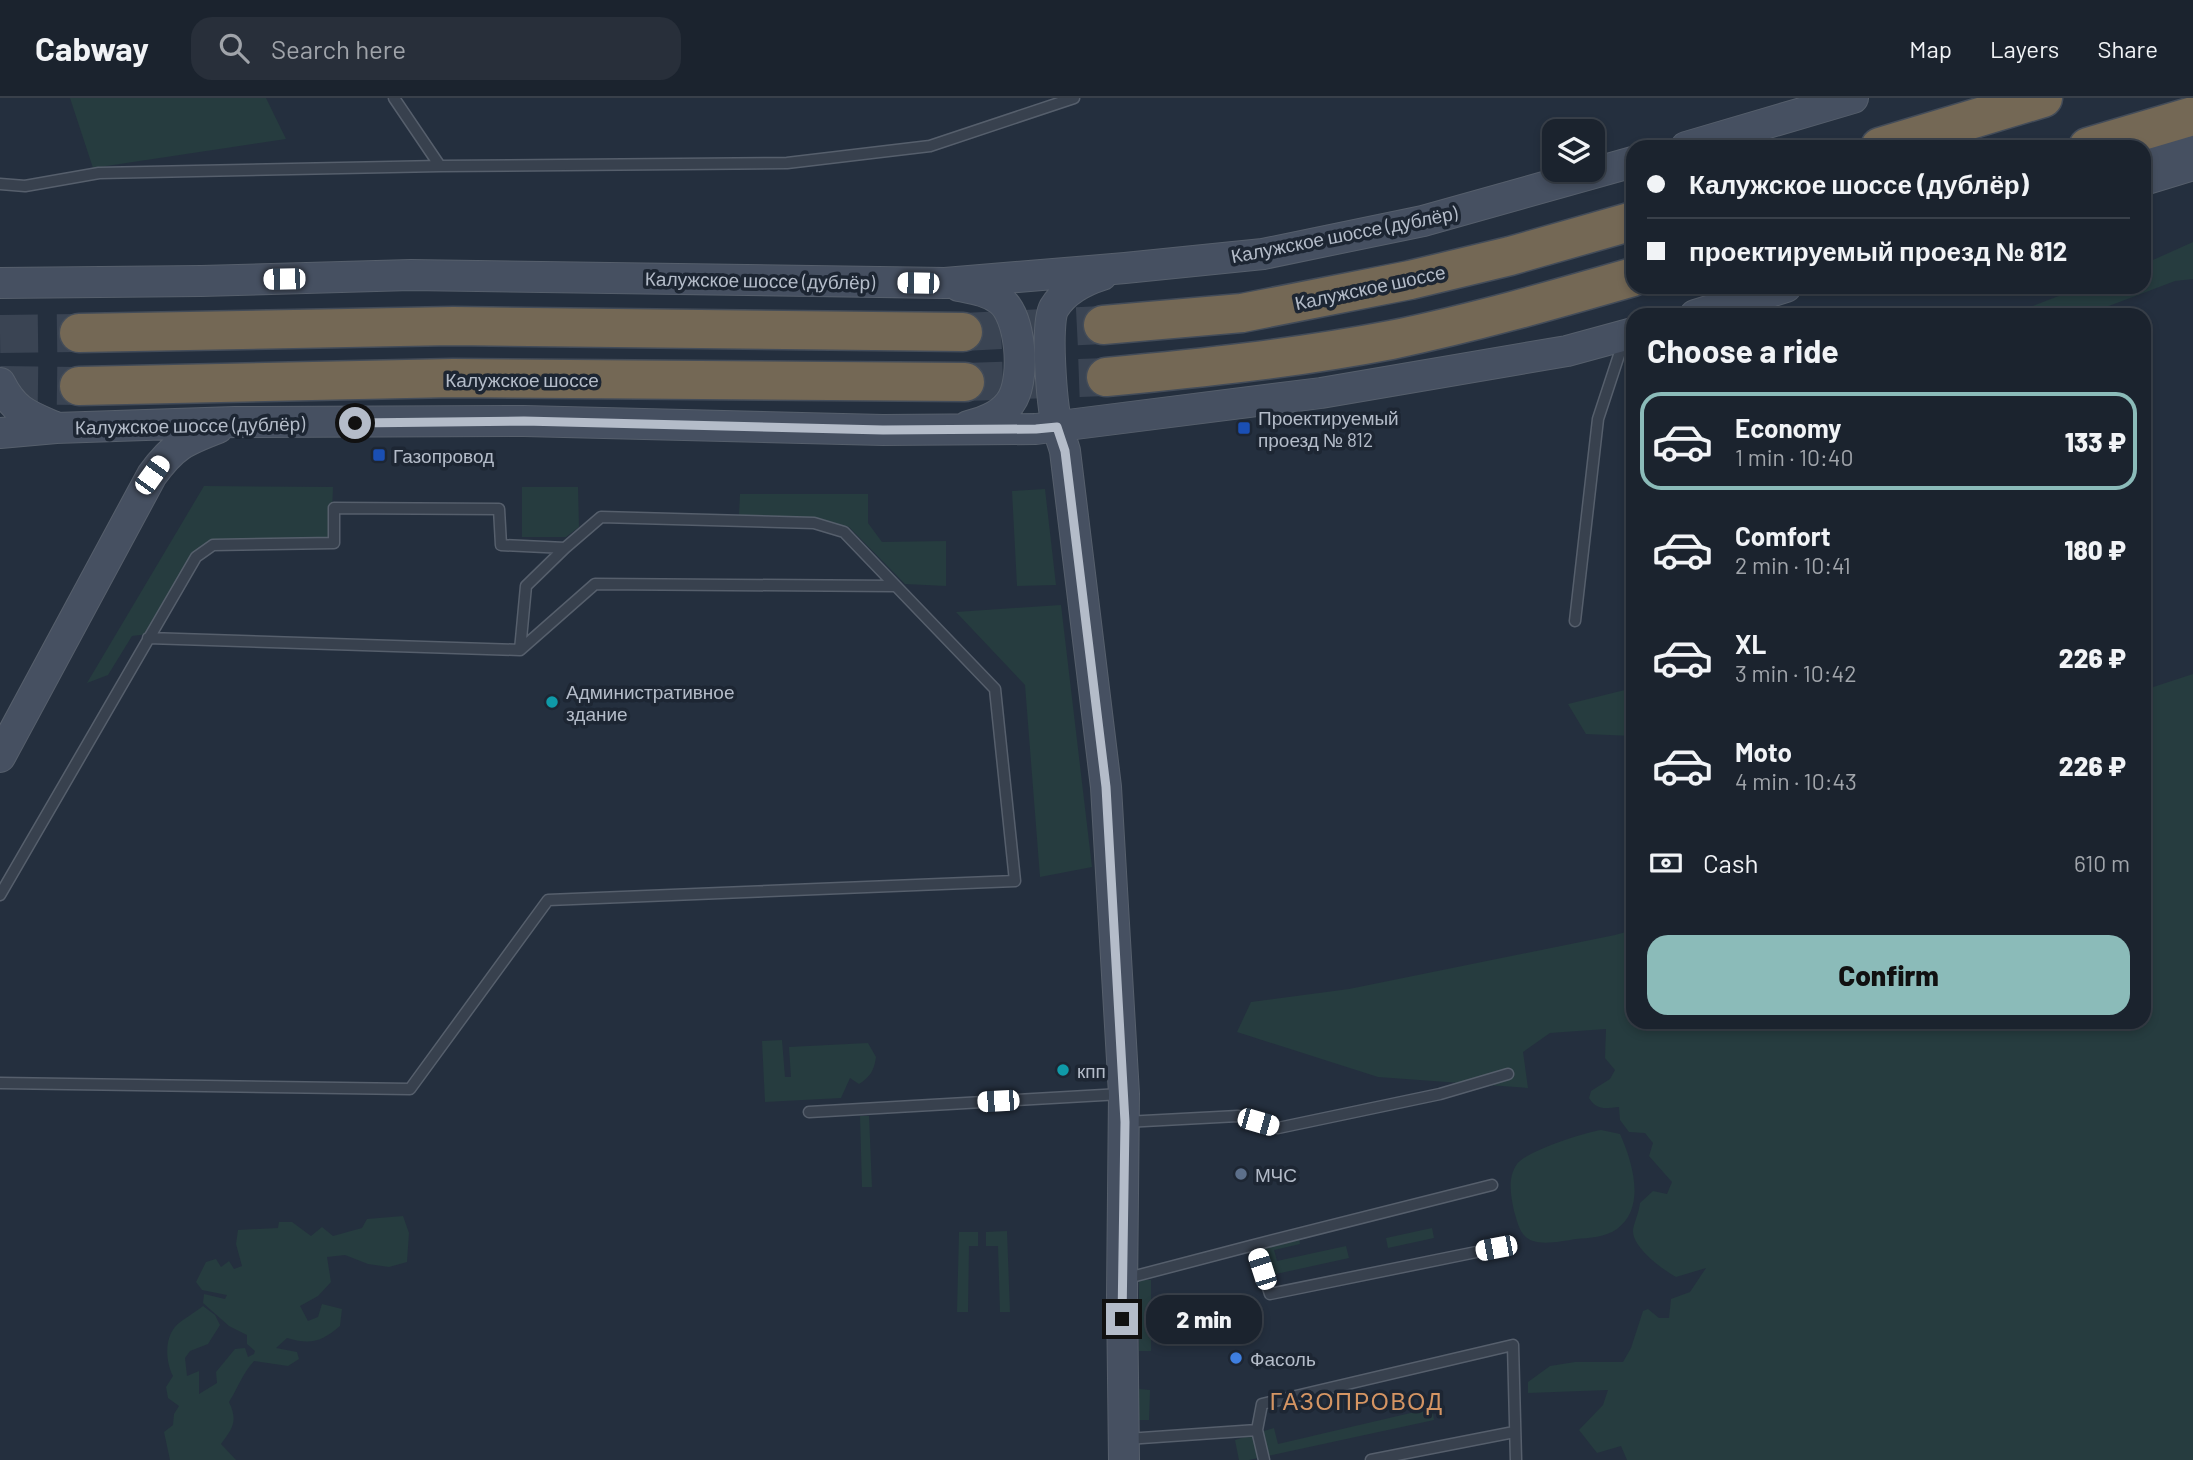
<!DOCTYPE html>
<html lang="en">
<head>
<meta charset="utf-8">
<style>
	:root { --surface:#1b232e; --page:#282f3a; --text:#f1f3f6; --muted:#a0a4aa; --line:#39404a; --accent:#8bbbb9 }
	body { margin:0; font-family:Barlow,sans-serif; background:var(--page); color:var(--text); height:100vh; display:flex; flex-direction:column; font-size:26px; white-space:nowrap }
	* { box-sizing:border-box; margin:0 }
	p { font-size:23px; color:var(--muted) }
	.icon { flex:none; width:38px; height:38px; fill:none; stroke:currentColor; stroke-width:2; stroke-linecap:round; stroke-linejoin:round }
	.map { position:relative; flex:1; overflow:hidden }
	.side { position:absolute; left:1626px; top:210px; width:525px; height:721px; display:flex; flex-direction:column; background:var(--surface); border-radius:21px; box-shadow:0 4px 10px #0003,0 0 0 2px var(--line) }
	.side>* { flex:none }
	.top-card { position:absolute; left:1626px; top:42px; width:525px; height:154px; border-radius:21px; box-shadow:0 4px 10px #0003,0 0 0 2px var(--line); display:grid; align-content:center; height:154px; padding:0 21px; background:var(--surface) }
	.buttons { position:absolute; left:1542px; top:21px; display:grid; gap:14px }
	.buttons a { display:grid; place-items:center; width:63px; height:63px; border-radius:14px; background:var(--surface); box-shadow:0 4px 10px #0003,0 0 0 2px var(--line); font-size:35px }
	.end { position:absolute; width:32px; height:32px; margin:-16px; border:9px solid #b4bcc9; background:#111; box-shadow:0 0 0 4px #111 }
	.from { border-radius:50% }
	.bubble { position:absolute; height:49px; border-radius:21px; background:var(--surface); box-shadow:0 4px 10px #0003,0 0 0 2px var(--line); font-size:23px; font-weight:800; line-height:49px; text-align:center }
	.car { position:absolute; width:21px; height:42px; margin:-21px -10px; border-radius:9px; box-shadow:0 0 5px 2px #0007; background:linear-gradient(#fff 24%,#345 0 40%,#fff 0 76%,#345 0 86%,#fff 0) }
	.top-card b { display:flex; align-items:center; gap:24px; height:66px; font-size:26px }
	.top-card b+b { border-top:2px solid var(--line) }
	.top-card i { width:18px; height:18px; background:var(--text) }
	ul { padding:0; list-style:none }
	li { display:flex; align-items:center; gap:21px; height:98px; margin:0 14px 10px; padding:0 7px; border:4px solid transparent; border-radius:21px }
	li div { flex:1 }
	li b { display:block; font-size:26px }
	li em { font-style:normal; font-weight:800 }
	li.on { border-color:var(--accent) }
	li>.icon { width:63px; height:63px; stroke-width:1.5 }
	h2 { padding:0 21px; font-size:32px; line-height:84px }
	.pay { display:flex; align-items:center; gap:18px; height:77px; padding:0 21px; font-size:26px }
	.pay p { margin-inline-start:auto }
	.action { display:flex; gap:14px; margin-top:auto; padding:14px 21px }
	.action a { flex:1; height:80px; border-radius:21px; background:var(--accent); color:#111; font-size:28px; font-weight:800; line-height:80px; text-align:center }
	header { display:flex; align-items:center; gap:42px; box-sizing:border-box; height:98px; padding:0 35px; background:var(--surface); border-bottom:2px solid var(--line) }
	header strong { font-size:33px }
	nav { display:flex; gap:38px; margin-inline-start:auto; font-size:24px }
	.search { width:490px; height:63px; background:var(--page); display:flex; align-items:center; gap:18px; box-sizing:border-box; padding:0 24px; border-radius:21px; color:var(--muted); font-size:26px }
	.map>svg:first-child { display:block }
	.green { fill:#263c3f }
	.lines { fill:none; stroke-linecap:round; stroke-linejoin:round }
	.highway-tunnel { stroke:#3a4453; stroke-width:38; stroke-dasharray:38 19; stroke-linecap:butt }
	.lane-casing { stroke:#565f6c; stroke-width:13 }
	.secondary-casing { stroke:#565f6c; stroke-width:32 }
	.highway-casing { stroke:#434c59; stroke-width:41 }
	.lane { stroke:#38414e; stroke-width:10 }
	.secondary { stroke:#465061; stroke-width:30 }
	.highway { stroke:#746855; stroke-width:38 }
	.route { stroke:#b4bcc9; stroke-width:9 }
	.transit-dot { fill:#1a4fb4; stroke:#1d2633; stroke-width:2.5 }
	.culture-dot { fill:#0f9aa8; stroke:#1d2633; stroke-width:2.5 }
	.service-dot { fill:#5c6f8a; stroke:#1d2633; stroke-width:2.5 }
	.shop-dot { fill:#3f7fe0; stroke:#1d2633; stroke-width:2.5 }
	.labels { text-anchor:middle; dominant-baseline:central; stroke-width:7; stroke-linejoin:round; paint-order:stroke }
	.street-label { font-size:19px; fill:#b4bcc9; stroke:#1d2633 }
	.poi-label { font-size:19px; fill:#b4bcc9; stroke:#1d2633; text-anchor:start }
	.quarter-label { font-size:23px; letter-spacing:2px; fill:#d59563; stroke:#1d2633 }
</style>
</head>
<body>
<header>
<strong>Cabway</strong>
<div class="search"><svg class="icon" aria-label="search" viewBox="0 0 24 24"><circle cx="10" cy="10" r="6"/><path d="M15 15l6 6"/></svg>Search here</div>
<nav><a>Map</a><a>Layers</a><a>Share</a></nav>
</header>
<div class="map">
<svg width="2193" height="1362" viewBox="0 0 2193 1362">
	<rect width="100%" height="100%" fill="#242f3e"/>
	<path class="green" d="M70 0H266L286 41 93 70Z
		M2193 144V181L2175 183 2085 217H1988L2020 213 2082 189H2144V166Z
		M204 388 333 389 331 441 211 445 148 536 132 538 108 577 87 585Z
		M522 389H578L579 429 566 439H522Z
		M1045 391 1056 487 1017 488 1012 393Z
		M740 396H868V425L882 444 946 443V488L905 486 849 429 818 420 739 417Z
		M1061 507 1092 769 1040 779 1025 587 956 514Z
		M2193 576V1362H1627L1621 1348 1597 1355 1579 1332 1603 1307 1608 1292 1528 1295V1284L1550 1268 1575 1264H1623L1631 1250 1643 1213 1648 1211 1659 1220H1669L1671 1201 1690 1194 1706 1170 1676 1179C1662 1171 1633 1150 1633 1133 1633 1127 1639 1115 1640 1105L1653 1093 1667 1096 1672 1084 1649 1058 1653 1045 1645 1035 1629 1034 1620 1022 1619 1009C1606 1010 1597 1013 1589 1000L1591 993 1610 981 1615 972 1605 960 1606 931 1550 935 1523 954 1528 990 1378 979 1237 934 1251 904 1349 891 1615 837 1633 832V924H2144V592Z
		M1633 590V638L1586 636 1568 606Z
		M782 942 785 979H791L789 949 868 945 876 959C874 973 870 979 859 986L850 980 841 1000 765 1004 762 943Z
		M860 1018H869L872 1089H862Z
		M1601 1032 1620 1036C1632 1063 1647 1109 1617 1131 1606 1139 1589 1140 1576 1141 1563 1143 1545 1147 1533 1143 1519 1138 1518 1125 1514 1113 1511 1098 1507 1080 1517 1066 1527 1053 1583 1035 1601 1032Z
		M403 1118 409 1135 407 1164 389 1169 368 1166 345 1157 327 1159 331 1184 318 1198 300 1208 308 1223 318 1219 322 1206 342 1211 340 1228C321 1244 311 1247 287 1240L276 1250 297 1254 299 1261 288 1268 254 1263C242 1276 238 1290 229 1304 238 1323 233 1330 221 1346L236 1362H170L164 1334 173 1327 174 1316 179 1308 168 1300 166 1289 173 1278C166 1265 164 1242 175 1229 182 1221 195 1215 203 1208L215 1217 220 1227 208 1246 190 1253 185 1260 187 1278 199 1273V1296L217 1285 216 1274 235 1251 245 1250 248 1259 254 1256 255 1253 247 1246V1237L229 1228 203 1205 204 1196 225 1201 227 1197 202 1192 196 1184 206 1164 216 1161 221 1169 229 1163 234 1171 242 1168 236 1146 238 1132 278 1130 279 1124H292L311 1138 322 1129 333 1138 362 1130 367 1121Z
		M1432 1130 1434 1140 1388 1150 1386 1140Z
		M1007 1133 1010 1214H1000L998 1148H986V1134Z
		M959 1134H978V1148H969L968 1214H957Z
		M1299 1139 1300 1146 1274 1152 1277 1163 1346 1148 1349 1160 1267 1178 1260 1147Z
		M1139 1182H1151V1253H1139Z
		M1139 1291 1150 1292 1149 1322H1138Z
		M1432 1310 1434 1322 1249 1362H1239L1235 1342 1274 1330 1278 1346Z"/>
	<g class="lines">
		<path class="highway-tunnel" d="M963 234 1103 227
			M0 236 79 235
			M965 284 1106 279
			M0 287 79 288"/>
		<g class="lane-casing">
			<path id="lane" d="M394 0 440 68
				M0 86 25 88 99 75 440 68 787 65 930 48 1074 0
				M1575 523 1598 321 1620 254 1621 240
				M148 540 520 552 595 486 894 488
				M520 552 526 488 565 450
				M0 797 196 459 213 447 334 445V410L499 411 501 447 565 450 601 419 814 425 844 434 995 591 1015 783 548 802 410 991 0 985
				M809 1014 1121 996
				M1125 1024 1238 1018 1278 1030 1440 996 1508 976
				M1254 1147 1492 1087
				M1124 1181 1254 1147 1270 1196 1496 1150
				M1257 1332 1264 1362
				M1127 1341 1257 1332 1262 1306 1513 1247 1516 1362
				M1371 1362 1514 1334"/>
		</g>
		<g class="secondary-casing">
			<path id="secondary" d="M1686 49 1853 0
				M2144 57 2193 49
				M2144 82 2193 67
				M1102 177C1083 183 1065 192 1054 210 1045 226 1052 307 1057 327 1059 336 1063 345 1065 353L1106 689 1124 996 1122 1197 1124 1362
				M0 185 201 183 411 177 945 185 1125 170 1263 156 1423 123 1633 64
				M959 188C974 191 988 193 1000 202 1021 218 1025 277 1013 300 1005 316 985 324 968 328
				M1695 217 1786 189
				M0 285C14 313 27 317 55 329
				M0 335 56 330 235 324 524 323 883 332 1036 331 1321 295 1567 253 1633 235
				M0 659 152 377C174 347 184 343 218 330"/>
		</g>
		<g class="highway-casing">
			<path id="highway" d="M1880 49 2043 0
				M2088 49 2193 18
				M1103 227 1242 215 1410 182 1510 158 1633 123
				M79 235 453 228 963 234
				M1106 279C1202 270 1297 260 1391 242 1473 225 1553 202 1633 179
				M79 288 453 280 965 284"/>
		</g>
		<use href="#lane" class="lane"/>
		<use href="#secondary" class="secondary"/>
		<use href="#highway" class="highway"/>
	</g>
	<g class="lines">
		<path class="route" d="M355 325 524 323 883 332 1036 331 1057 329 1065 353 1106 689 1125 1024 1122 1221"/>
	</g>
	<g class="transit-dot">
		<rect x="1237" y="323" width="14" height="14" rx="3.5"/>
		<rect x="372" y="350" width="14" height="14" rx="3.5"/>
	</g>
	<g class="culture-dot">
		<circle cx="552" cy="604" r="7"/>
		<circle cx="1063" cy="972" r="7"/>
	</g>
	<circle class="service-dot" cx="1241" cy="1076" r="7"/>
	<circle class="shop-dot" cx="1236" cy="1260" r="7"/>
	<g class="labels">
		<g class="street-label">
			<text transform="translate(1344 136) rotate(-11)">Калужское шоссе (дублёр)</text>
			<text transform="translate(760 182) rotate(1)">Калужское шоссе (дублёр)</text>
			<text transform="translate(1370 189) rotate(-12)">Калужское шоссе</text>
			<text x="522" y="281">Калужское шоссе</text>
			<text transform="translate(190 327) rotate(-1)">Калужское шоссе (дублёр)</text>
		</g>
		<g class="poi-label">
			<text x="1258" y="319">Проектируемый<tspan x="1258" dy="22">проезд № 812</tspan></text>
			<text x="393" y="357">Газопровод</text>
			<text x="566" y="593">Административное<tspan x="566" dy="22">здание</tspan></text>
			<text x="1077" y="972">кпп</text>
			<text x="1255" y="1076">МЧС</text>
			<text x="1250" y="1260">Фасоль</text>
		</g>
		<g class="quarter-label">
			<text x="1357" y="1303">ГАЗОПРОВОД</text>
		</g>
	</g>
</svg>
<div class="buttons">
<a><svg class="icon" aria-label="layers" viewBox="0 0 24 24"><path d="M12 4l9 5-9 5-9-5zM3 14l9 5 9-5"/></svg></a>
</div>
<i class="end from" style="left:355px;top:325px"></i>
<i class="end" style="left:1122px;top:1221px"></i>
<div class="bubble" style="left:1146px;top:1197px;width:116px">2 min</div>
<i class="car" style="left:284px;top:181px;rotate:269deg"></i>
<i class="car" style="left:918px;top:185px;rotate:271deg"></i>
<i class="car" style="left:152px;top:377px;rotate:36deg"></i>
<i class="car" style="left:998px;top:1003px;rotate:267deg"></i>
<i class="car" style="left:1258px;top:1024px;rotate:106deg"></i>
<i class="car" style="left:1496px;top:1150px;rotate:259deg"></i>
<i class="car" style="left:1262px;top:1171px;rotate:342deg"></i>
<div class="top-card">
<b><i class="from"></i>Калужское шоссе (дублёр)</b>
<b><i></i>проектируемый проезд № 812</b>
</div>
<section class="side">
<h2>Choose a ride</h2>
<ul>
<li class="on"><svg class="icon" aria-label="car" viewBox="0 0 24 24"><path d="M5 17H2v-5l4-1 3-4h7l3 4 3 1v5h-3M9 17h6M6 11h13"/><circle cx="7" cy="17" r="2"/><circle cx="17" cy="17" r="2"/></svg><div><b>Economy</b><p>1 min · 10:40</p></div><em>133 ₽</em></li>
<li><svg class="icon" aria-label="car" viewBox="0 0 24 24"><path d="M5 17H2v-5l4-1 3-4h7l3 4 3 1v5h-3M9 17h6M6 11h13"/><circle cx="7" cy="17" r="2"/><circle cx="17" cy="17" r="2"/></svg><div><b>Comfort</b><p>2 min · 10:41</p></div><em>180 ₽</em></li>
<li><svg class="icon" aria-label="car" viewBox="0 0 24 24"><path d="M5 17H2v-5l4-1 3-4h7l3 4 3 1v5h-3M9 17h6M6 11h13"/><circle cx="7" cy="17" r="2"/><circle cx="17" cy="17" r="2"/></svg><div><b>XL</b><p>3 min · 10:42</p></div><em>226 ₽</em></li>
<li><svg class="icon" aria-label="car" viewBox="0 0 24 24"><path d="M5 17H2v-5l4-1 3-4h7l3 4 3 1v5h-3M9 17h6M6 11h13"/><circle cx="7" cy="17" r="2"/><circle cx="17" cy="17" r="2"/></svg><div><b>Moto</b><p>4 min · 10:43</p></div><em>226 ₽</em></li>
</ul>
<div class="pay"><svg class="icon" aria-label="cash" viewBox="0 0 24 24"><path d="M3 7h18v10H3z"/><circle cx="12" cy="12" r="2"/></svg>Cash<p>610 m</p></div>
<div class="action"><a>Confirm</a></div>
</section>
</div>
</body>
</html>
